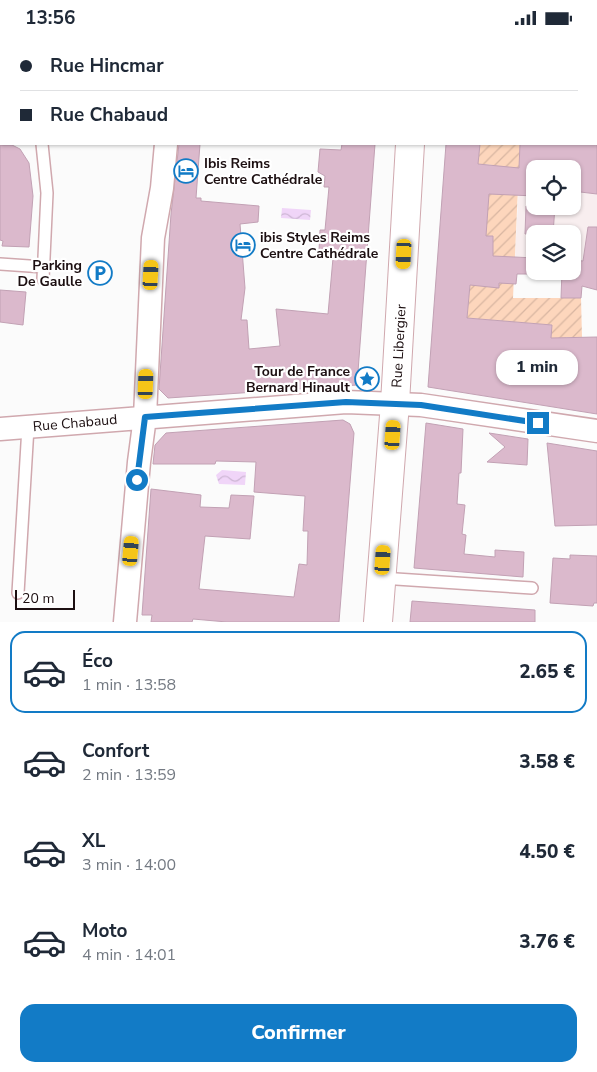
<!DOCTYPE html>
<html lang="fr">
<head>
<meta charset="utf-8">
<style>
	:root { --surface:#fff; --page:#f6f6f7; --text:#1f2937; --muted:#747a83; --line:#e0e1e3; --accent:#127bc6 }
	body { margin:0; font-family:"Nunito Sans",sans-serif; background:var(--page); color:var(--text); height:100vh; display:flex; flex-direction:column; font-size:19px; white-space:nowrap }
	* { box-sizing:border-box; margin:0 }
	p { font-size:16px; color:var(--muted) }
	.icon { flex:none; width:28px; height:28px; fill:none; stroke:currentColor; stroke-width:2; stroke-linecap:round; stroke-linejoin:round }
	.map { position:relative; height:587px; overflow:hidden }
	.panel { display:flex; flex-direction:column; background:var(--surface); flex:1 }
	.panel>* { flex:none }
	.top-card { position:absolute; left:0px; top:0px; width:598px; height:110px; box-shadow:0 1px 4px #0004; display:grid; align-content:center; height:110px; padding:0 20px; background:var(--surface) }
	.tools { position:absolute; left:526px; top:125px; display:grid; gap:10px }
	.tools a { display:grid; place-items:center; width:55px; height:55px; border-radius:10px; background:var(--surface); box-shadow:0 1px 4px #0004; font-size:25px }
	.scale { position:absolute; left:15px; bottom:12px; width:60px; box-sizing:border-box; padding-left:5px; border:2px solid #1c0f11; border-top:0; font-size:14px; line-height:18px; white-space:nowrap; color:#1c0f11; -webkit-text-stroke:4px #fff; paint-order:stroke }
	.end { position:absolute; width:22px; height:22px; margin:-11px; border:6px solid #127bc6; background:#fff; box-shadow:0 0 0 2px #fff }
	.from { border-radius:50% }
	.bubble { position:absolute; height:35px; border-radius:15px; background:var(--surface); box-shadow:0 1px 4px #0004; font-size:16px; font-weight:800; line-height:35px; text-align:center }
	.car { position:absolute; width:15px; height:30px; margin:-15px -8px; border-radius:6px; box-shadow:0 0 4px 1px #0007; background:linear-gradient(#f5c518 24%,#345 0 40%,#f5c518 0 76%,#345 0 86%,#f5c518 0) }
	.top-card b { display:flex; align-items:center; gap:18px; height:48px; font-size:19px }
	.top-card b+b { border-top:1px solid var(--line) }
	.top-card i { width:12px; height:12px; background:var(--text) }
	ul { padding:9px 0 0; list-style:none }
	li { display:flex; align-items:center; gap:15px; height:82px; margin:0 10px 8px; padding:0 10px; border:2px solid transparent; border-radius:15px }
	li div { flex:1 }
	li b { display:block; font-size:19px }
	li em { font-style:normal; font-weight:800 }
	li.on { border-color:var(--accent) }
	li>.icon { width:45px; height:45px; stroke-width:1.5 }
	.button { display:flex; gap:10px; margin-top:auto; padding:10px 20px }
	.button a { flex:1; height:58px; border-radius:15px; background:var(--accent); color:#fff; font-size:20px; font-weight:800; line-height:58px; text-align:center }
	.status { display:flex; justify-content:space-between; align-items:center; height:35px; padding:0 25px; background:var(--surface); direction:ltr }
	.status svg { height:14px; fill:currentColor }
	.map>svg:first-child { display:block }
	.built { fill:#f8eeef }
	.garden { fill:url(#garden-furrows) }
	.water { fill:url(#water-waves) }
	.building { fill:#dbb9cc; stroke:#c2a1b4 }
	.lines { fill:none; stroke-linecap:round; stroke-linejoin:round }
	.service-casing { stroke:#d0a8ae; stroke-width:14 }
	.minor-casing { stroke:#d0a8ae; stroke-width:25 }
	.tertiary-casing { stroke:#d0a8ae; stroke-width:30 }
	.secondary-casing { stroke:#d0a8ae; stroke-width:30 }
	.service { stroke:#fff; stroke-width:11 }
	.minor { stroke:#fff; stroke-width:22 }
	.tertiary { stroke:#fff; stroke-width:28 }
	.secondary { stroke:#f5d7d1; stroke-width:28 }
	.route { stroke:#127bc6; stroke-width:6 }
	.labels { text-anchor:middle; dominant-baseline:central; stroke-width:4.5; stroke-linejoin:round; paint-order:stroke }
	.poi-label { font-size:14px; font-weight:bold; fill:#1c0f11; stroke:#fff; text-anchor:start }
	.street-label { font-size:14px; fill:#1c0f11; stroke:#fff }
</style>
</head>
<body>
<div class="status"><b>13:56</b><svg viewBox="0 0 49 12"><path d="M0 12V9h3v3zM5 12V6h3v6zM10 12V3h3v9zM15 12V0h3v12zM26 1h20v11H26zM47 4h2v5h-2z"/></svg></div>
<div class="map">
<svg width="597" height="587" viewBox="0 0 597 587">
	<defs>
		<pattern id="garden-furrows" width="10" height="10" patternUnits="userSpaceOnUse" patternTransform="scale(1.25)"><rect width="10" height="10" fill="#fdd6bc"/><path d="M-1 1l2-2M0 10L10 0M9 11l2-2" fill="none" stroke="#d8b6a1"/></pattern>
		<pattern id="water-waves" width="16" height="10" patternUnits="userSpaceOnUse" patternTransform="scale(1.25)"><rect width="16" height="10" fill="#f0d5f8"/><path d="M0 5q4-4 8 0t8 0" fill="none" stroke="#cdb6d4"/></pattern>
	</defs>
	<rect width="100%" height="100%" fill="#fbfbfb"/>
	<path class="built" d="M519 148 535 150V171H572L573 156 597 159V228L573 225 572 199H535V223L515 222Z"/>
	<path class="garden" d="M480 109H520L513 263H581L582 302H566L565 310 533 303 551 302 552 290 467 283 470 250 486 244 493 201H486L482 175 493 130 478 129Z"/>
	<path class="water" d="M282 173 311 175 310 185 281 183Z
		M222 435 246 437 245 450 219 449 216 440Z"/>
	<path class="building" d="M179 109H200L196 163H201V166L259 171 258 187 240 189 245 253 241 285H247L249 314 280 311 276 274 328 279 333 223 319 216 320 195H325L329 152H324L325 141 318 137 320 114 341 115 342 109H375L357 350 168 363 159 354 171 179Z
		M446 109H480L478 129 519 133 520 109H597V159L572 156V134H535V161L489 159 486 201H493V221L535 223V239H517L516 249 499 248V253L470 250 467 283 552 290 551 303 597 302V379L428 352Z
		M0 110H12L20 114 29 128 33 161 29 212 2 211 3 206 0 205Z
		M526 171H555L553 199H525Z
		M588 192H597V255L582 251 581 263H561L562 236H572V225L583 226Z
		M0 255 26 257 23 290 0 287Z
		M343 385 350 389 354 398 339 587H227L193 584 192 587H151L152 580H142L151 454 201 460 200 472 229 473 231 460 254 461 250 504 205 501 199 554 294 562 299 529 307 530 308 496H303L305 461 254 457 256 427 216 426 215 429H153L155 410 166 398Z
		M426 388 463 394 461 438H459L457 469 465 470 462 499 466 500 464 519 495 522V515L524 517 523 542 414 533Z
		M489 398 528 404 527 430 487 427 505 412Z
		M547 408 597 416V490L555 491Z
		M570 520 597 521V568H594L593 571 550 568 553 523 570 524Z
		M412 566 535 575V587H410Z"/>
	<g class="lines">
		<g class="service-casing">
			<path id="service" d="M42 109 47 158 43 244
				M0 229 44 232
				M381 543 532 553
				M18 558 28 392"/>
		</g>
		<g class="minor-casing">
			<path id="minor" d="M533 0 540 1
				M596 10 597 11
				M0 91H1
				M0 394 346 367 421 370 597 396
				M125 587 139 427 145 382 153 203 162 153 166 109"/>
		</g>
		<g class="tertiary-casing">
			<path id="tertiary" d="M417 1V0
				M378 587 395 368 410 109"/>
		</g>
		<g class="secondary-casing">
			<path id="secondary" d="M174 1 181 0
				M312 1 318 0
				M0 34 1 33
				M0 63 1 62"/>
		</g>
		<use href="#service" class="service"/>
		<use href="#minor" class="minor"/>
		<use href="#tertiary" class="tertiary"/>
		<use href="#secondary" class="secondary"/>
	</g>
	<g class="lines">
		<path class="route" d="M137 445 145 382 346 367 421 370 538 388"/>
	</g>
	<defs>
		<g id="hotel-ring" transform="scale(1.25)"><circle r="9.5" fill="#fff" stroke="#127bc6" stroke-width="1.5"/><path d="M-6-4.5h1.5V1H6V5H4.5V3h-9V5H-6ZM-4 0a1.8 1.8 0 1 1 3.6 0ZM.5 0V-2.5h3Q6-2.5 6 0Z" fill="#127bc6"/></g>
		<g id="parking-ring" transform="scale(1.25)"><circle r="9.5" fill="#fff" stroke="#127bc6" stroke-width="1.5"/><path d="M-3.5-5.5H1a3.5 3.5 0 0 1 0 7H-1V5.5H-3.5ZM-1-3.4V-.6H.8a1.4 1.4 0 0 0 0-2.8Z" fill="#127bc6"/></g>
		<g id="sight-ring" transform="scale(1.25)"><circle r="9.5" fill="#fff" stroke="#127bc6" stroke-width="1.5"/><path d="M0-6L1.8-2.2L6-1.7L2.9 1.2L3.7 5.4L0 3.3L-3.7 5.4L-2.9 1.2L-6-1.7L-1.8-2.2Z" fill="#127bc6"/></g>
	</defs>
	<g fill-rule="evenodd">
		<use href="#hotel-ring" x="186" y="136"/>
		<use href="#hotel-ring" x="243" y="210"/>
		<use href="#parking-ring" x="100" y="238"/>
		<use href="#sight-ring" x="367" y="344"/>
	</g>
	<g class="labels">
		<g class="poi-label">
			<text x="204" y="128">Ibis Reims<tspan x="204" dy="16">Centre Cathédrale</tspan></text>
			<text x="260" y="202">ibis Styles Reims<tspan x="260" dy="16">Centre Cathédrale</tspan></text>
			<text x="82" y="230" text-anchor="end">Parking<tspan x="82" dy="16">De Gaulle</tspan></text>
			<text x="350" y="336" text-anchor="end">Tour de France<tspan x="350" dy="16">Bernard Hinault</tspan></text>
		</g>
		<g class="street-label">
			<text transform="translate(399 311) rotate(-87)">Rue Libergier</text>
			<text transform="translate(75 388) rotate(-5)">Rue Chabaud</text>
		</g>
	</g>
</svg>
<div class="tools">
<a><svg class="icon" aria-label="locate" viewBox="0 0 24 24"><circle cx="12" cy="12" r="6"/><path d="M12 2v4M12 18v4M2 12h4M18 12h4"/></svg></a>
<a><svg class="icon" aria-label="layers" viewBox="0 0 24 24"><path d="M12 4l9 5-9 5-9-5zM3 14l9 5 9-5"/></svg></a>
</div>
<div class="scale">20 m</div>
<i class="end from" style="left:137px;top:445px"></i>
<i class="end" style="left:538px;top:388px"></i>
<div class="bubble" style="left:496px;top:315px;width:82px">1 min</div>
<i class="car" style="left:404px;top:219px;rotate:183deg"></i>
<i class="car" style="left:151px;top:240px;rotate:3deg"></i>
<i class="car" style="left:146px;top:349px;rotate:2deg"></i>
<i class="car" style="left:393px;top:400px;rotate:4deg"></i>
<i class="car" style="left:131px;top:516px;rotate:5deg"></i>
<i class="car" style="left:383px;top:525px;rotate:4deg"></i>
<div class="top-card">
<b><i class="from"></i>Rue Hincmar</b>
<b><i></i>Rue Chabaud</b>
</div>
</div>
<section class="panel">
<ul>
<li class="on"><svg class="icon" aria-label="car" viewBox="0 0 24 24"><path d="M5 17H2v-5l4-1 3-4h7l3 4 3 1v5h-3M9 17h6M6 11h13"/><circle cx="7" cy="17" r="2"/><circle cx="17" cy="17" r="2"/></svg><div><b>Éco</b><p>1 min · 13:58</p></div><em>2.65 €</em></li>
<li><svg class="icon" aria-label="car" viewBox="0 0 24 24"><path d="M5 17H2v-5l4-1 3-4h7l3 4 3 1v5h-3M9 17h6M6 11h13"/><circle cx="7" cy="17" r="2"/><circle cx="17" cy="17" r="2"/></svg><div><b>Confort</b><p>2 min · 13:59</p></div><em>3.58 €</em></li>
<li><svg class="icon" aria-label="car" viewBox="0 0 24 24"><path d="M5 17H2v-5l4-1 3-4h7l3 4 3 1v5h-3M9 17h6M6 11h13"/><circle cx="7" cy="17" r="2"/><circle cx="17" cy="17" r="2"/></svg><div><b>XL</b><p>3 min · 14:00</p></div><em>4.50 €</em></li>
<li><svg class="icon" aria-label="car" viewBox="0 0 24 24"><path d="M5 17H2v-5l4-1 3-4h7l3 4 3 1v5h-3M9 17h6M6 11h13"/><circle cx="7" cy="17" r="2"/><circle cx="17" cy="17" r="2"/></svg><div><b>Moto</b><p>4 min · 14:01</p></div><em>3.76 €</em></li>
</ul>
<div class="button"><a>Confirmer</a></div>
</section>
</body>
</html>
